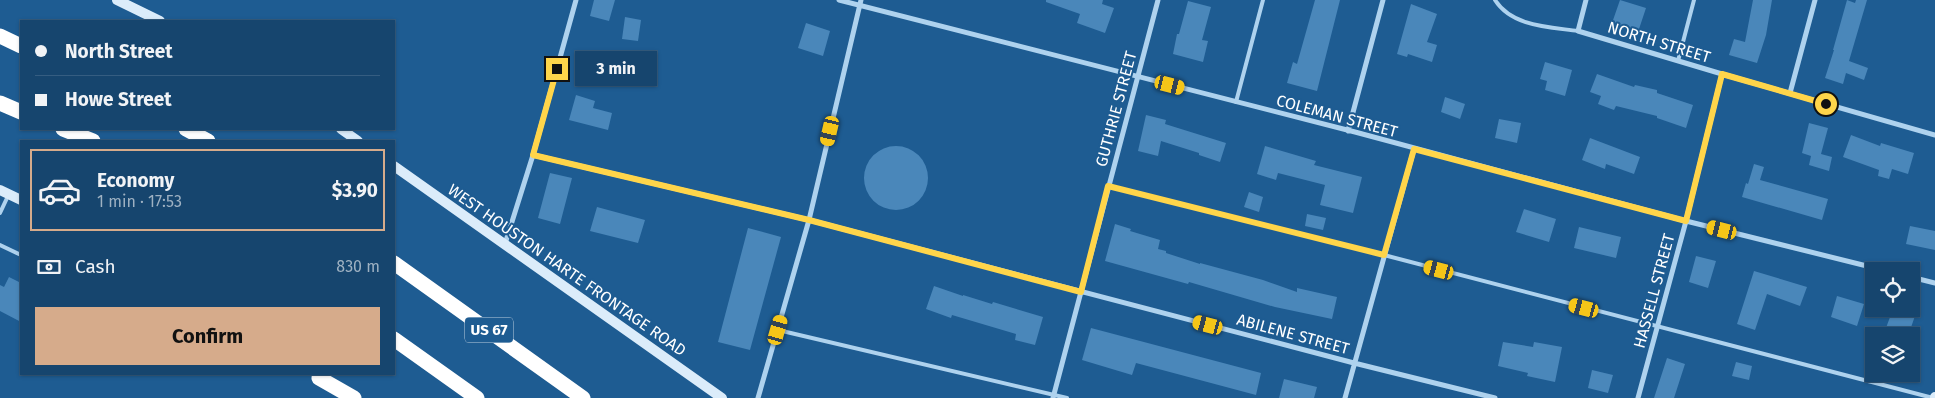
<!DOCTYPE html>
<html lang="en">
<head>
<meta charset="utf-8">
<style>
	:root { --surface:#16456e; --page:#1f4c73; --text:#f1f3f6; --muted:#9eb1c2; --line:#355d81; --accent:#d6ab8b }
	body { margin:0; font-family:"Fira Sans",sans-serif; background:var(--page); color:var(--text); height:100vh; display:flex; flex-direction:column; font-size:19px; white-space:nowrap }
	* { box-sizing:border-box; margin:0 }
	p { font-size:16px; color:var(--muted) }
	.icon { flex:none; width:28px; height:28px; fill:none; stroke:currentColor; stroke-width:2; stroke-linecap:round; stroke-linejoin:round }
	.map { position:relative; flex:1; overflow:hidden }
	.panel { position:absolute; left:20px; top:140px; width:375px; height:235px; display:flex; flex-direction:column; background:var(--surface); border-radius:0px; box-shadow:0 1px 4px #0004,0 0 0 1px var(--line) }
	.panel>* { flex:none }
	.hud { position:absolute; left:20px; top:20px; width:375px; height:110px; border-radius:0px; box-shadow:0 1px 4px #0004,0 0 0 1px var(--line); display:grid; align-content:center; height:110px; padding:0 15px; background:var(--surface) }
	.controls { position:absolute; left:1865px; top:262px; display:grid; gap:10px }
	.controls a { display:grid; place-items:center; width:55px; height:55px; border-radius:0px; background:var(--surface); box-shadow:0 1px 4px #0004,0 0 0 1px var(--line); font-size:25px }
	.end { position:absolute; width:22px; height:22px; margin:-11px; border:6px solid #ffd54a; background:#111; box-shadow:0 0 0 2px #111 }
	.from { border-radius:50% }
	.bubble { position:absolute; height:35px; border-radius:0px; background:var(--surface); box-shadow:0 1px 4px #0004,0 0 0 1px var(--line); font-size:16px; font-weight:700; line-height:35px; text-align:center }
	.car { position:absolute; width:15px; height:30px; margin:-15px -8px; border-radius:6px; box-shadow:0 0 4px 1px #0007; background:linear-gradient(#f5c518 24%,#345 0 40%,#f5c518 0 76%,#345 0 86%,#f5c518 0) }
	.hud b { display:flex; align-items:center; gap:18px; height:48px; font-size:19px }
	.hud b+b { border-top:1px solid var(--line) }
	.hud i { width:12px; height:12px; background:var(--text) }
	ul { padding:9px 0 0; list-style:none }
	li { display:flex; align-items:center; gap:15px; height:82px; margin:0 10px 8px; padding:0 5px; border:2px solid transparent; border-radius:0px }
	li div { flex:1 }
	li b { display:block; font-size:19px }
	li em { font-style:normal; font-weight:700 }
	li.current { border-color:var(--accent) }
	li>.icon { width:45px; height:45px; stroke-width:1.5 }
	.pay { display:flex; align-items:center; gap:12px; height:55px; padding:0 15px; font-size:19px }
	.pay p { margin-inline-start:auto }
	.primary-button { display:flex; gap:10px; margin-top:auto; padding:10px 15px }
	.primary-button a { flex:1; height:58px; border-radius:0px; background:var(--accent); color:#111; font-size:20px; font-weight:700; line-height:58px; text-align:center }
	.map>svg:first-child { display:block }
	.building { fill:#4a87ba }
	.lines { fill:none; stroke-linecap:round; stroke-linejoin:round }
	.lane { stroke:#aed2ee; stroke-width:4 }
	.street { stroke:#aed2ee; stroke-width:5 }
	.secondary { stroke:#dbecfa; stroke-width:10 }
	.highway { stroke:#fff; stroke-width:15 }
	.route { stroke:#ffd54a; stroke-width:6 }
	.labels { text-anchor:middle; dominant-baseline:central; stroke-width:4; stroke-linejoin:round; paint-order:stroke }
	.shield { fill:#1e5c92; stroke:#bccede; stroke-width:1 }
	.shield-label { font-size:15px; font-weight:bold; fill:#fff }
	.street-label { font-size:16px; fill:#fff; stroke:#1e5c92 }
</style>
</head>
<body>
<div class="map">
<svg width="1935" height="398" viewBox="0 0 1935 398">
	<rect width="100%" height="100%" fill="#1e5c92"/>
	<path class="building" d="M594 0H615L609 21 590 16Z
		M1046 0H1103L1102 4 1114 8 1105 33 1077 23 1080 14 1046 2Z
		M1315 0H1340L1317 91 1287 83 1293 62 1297 64Z
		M1620 0 1646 8 1638 32 1612 23Z
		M1753 0H1772L1766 35 1757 63 1729 55 1734 39 1745 42Z
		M1847 0 1855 3 1856 0H1867L1849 61 1868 68 1864 80 1846 73 1843 84 1825 78 1834 50H1833Z
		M1188 1 1211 7 1202 40 1208 41 1203 62 1173 54 1177 34H1179Z
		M1411 4 1437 14 1427 42 1437 45 1432 62 1408 54 1407 57 1397 54Z
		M625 17 641 20 638 41 622 39Z
		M806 23 830 31 823 56 798 48Z
		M585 53 602 58 595 80 578 75Z
		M1545 62 1572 70 1565 96 1545 90 1547 81 1540 79Z
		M1597 74 1634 87 1635 85 1657 90V93L1693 105 1686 128 1657 118V116L1616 106 1614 110 1598 104 1601 96 1590 92Z
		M576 95 595 101 593 108 612 113 608 130 569 120Z
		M1445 97 1465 104 1460 119 1441 112Z
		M1146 115 1166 120 1165 124 1226 143 1220 162 1199 155V153L1161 141 1158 156 1138 151Z
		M1499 119 1521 123 1517 143 1495 138Z
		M1809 123 1828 128 1821 154 1832 157 1829 171 1809 165 1811 156 1802 153Z
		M1851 135 1880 146 1881 143 1914 153 1908 174 1892 169 1889 179 1878 176 1879 170 1843 157Z
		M1590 138 1640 157 1634 174 1606 164 1605 169 1582 160Z
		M1265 146 1316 161 1314 165 1362 177 1353 213 1320 205 1325 185 1278 173 1276 180 1257 174Z
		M864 178a32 32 0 1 1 64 0a32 32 0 1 1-64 0Z
		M1754 164 1764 167 1760 180 1828 199 1822 220 1742 197 1746 183 1748 184Z
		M550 173 572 178 560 224 538 218Z
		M1249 192 1263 197 1259 212 1244 207Z
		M597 207 645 220 638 243 590 231Z
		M1524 209 1556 219 1549 242 1516 232Z
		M1307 214 1326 218 1323 230 1305 226Z
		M1115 224 1131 229 1130 231 1160 240 1158 249 1166 251V253L1200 264V263L1263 280 1297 292V288L1337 297 1332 319 1275 307 1189 282 1188 284 1105 261Z
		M1910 226 1935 231V250L1906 244Z
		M1579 227 1621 237 1616 258 1574 248Z
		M748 228 781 237 750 350 718 342Z
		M1696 256 1716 261 1708 288 1689 282Z
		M1754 271 1807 287 1800 306 1767 294 1755 330 1737 324Z
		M9 277 21 283V322L0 311V285L4 287Z
		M934 286 963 296V295L992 304 993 302 1043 317 1035 345 1015 340 1016 334 952 315 951 318 926 309Z
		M1837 296 1864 304 1857 326 1831 317Z
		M1893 309H1905L1916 313 1908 336H1883Z
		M1091 328 1261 373 1256 395 1136 363 1132 375 1082 360Z
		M1503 342 1533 347 1534 342 1562 347 1555 382 1527 376 1528 373 1498 366Z
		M1667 358 1685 364 1674 398H1654Z
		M1736 362 1752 366 1749 380 1732 376Z
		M1592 370 1613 375 1608 393 1588 388Z
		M1284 379 1317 387 1314 398H1279Z"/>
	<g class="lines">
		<path class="lane" d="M1495 0C1512 27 1550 27 1578 31
			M1678 61 1694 0
			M1236 102 1263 0
			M1108 186 1384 255 1933 398
			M0 213 8 196
			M0 245 21 255
			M778 330 1067 398"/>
		<path class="street" d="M839 0 1355 132 1686 221 1887 271
			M1586 0 1578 31 1722 74 1935 135
			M1790 93 1815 0
			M1348 131 1383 0
			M533 155 809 220 1354 363 1495 398
			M505 244 533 155 576 0
			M1911 277 1935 283
			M758 398 809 220 861 0
			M1053 398 1158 0
			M1345 398 1414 149
			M1638 398 1686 221 1722 74"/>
		<path class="secondary" d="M117 0 160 21
			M341 129 358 141
			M394 166 722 398
			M0 190 21 200
			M1935 398V397"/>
		<path class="highway" d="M0 36 21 46
			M0 103 21 112
			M63 129 93 141
			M186 129 208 141
			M394 263 583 398
			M394 339 477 398
			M319 378 354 398"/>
	</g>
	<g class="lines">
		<path class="route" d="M557 69 533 155 809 220 1081 292 1108 186 1384 255 1414 149 1686 221 1722 74 1826 104"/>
	</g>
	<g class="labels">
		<rect class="shield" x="465" y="317.5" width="48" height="25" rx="4"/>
		<g class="shield-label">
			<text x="489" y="330">US 67</text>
		</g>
		<g class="street-label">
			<text transform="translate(1659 42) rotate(17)">NORTH STREET</text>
			<text transform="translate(1116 109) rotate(-75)">GUTHRIE STREET</text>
			<text transform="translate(1337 116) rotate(15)">COLEMAN STREET</text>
			<text transform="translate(567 270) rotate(35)">WEST HOUSTON HARTE FRONTAGE ROAD</text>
			<text transform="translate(1654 291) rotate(-75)">HASSELL STREET</text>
			<text transform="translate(1293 334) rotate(15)">ABILENE STREET</text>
		</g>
	</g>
</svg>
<div class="controls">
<a><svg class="icon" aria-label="locate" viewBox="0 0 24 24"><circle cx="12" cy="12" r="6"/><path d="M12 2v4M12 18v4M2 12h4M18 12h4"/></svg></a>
<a><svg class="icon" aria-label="layers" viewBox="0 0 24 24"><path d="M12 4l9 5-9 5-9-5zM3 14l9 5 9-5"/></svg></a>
</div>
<i class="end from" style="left:1826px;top:104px"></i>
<i class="end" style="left:557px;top:69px"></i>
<div class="bubble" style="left:575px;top:51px;width:82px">3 min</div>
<i class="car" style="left:1170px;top:85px;rotate:104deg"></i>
<i class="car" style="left:830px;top:131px;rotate:193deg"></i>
<i class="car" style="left:1722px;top:230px;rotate:284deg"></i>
<i class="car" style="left:1439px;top:270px;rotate:285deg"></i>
<i class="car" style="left:1584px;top:308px;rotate:285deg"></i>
<i class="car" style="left:1208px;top:325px;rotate:285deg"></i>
<i class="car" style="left:778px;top:330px;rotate:16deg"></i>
<div class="hud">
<b><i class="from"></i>North Street</b>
<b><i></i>Howe Street</b>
</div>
<section class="panel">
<ul>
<li class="current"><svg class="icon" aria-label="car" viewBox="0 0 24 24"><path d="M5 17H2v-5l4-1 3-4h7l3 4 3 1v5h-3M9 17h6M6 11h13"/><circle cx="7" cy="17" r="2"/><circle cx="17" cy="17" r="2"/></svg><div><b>Economy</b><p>1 min · 17:53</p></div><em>$3.90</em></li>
</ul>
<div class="pay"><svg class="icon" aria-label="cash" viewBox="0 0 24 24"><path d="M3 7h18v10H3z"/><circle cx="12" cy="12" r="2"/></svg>Cash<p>830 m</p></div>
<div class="primary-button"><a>Confirm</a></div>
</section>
</div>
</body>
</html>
